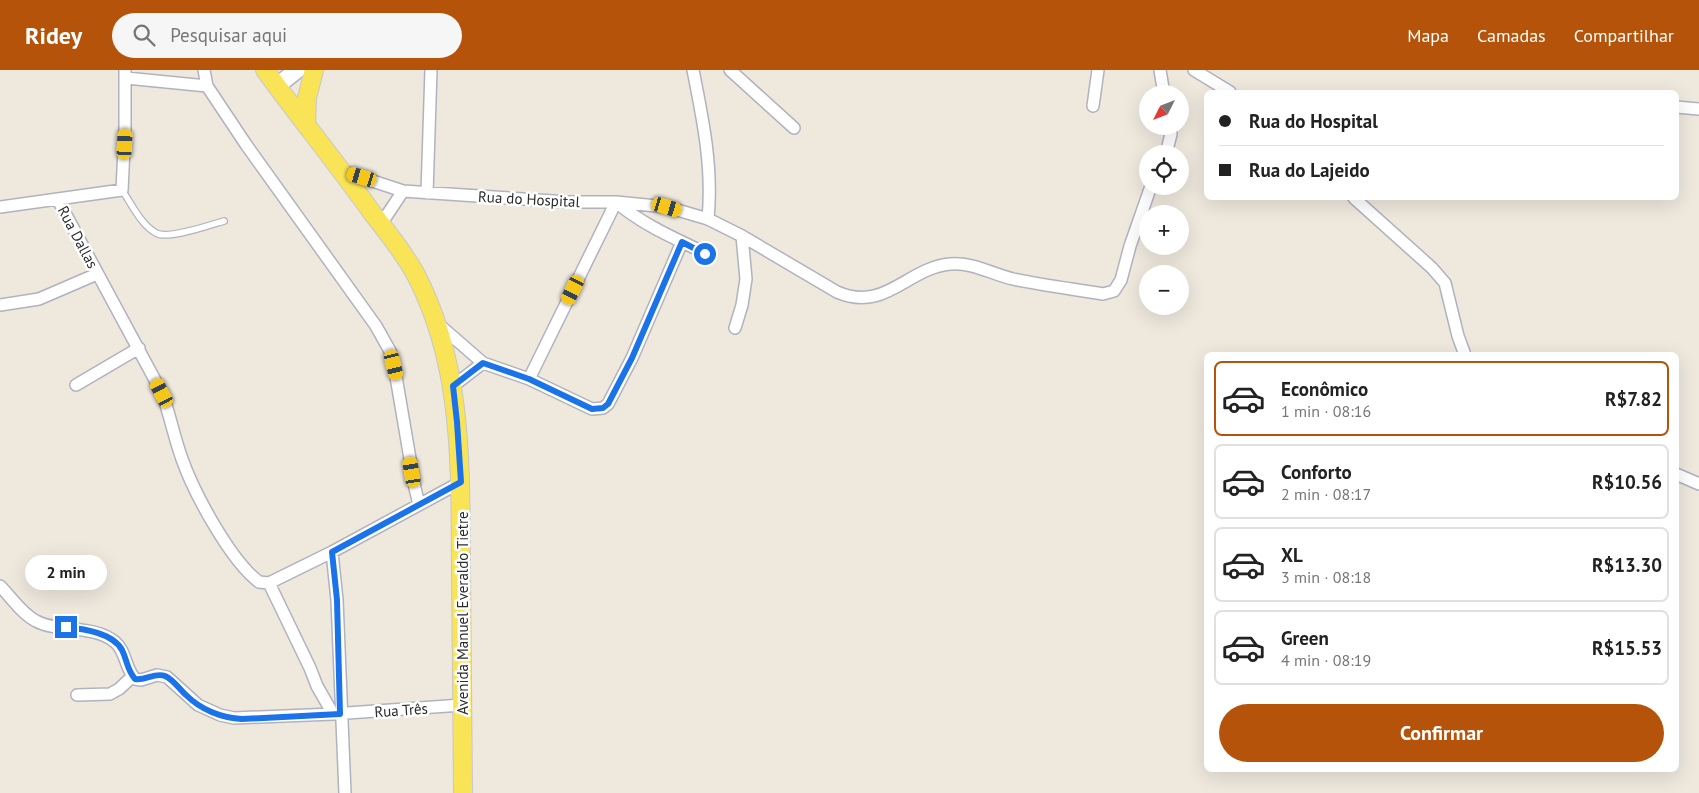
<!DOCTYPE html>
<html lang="pt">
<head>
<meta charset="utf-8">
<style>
	:root { --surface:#fff; --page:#f6f6f6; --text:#222; --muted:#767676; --line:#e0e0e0; --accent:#b45309 }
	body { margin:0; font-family:"PT Sans",sans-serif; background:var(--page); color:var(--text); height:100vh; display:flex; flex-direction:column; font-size:19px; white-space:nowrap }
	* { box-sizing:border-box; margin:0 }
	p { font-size:16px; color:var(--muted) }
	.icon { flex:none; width:28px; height:28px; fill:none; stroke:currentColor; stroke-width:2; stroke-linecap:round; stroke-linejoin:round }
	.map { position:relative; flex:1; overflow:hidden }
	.sheet { position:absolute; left:1204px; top:282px; width:475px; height:420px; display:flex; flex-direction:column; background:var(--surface); border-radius:8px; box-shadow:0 5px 20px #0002 }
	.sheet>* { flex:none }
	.top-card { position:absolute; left:1204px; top:20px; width:475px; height:110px; border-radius:8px; box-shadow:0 5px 20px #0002; display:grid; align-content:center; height:110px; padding:0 15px; background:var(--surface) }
	.needle { width:32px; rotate:228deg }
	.fabs { position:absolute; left:1139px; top:15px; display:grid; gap:10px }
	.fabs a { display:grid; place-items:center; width:50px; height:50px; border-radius:50%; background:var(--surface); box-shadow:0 5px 20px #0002; font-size:25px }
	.end { position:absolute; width:22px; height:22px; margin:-11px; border:6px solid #1a73e8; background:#fff; box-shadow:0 0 0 2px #fff }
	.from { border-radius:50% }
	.bubble { position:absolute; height:35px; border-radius:18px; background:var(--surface); box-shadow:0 5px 20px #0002; font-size:16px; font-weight:700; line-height:35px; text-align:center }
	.car { position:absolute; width:15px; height:30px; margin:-15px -8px; border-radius:6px; box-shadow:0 0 4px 1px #0007; background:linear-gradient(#f5c518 24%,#345 0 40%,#f5c518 0 76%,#345 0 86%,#f5c518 0) }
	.top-card b { display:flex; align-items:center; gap:18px; height:48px; font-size:19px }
	.top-card b+b { border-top:1px solid var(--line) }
	.top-card i { width:12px; height:12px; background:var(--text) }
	ul { padding:9px 0 0; list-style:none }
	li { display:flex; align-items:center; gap:15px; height:75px; margin:0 10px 8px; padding:0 5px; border:2px solid var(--line); border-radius:8px }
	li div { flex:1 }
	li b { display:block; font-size:19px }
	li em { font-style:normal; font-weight:700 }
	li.active { border-color:var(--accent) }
	li>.icon { width:45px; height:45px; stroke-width:1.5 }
	.button { display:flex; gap:10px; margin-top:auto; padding:10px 15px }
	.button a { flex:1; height:58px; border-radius:30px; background:var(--accent); color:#fff; font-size:20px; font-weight:700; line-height:58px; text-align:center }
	header { display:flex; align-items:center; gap:30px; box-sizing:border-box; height:70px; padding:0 25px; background:var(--accent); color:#fff }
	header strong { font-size:24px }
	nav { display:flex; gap:28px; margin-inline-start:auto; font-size:18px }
	.search { width:350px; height:45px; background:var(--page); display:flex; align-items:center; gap:12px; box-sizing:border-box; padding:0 18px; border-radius:28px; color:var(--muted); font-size:19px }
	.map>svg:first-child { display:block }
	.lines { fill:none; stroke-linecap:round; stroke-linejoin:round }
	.lane-casing { stroke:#b1b2c0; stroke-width:8 }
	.street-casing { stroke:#b1b2c0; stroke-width:14 }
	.secondary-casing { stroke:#b1b2c0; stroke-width:19 }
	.primary-casing { stroke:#c8c8c8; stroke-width:20 }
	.lane { stroke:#fff; stroke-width:5.5 }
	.street { stroke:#fff; stroke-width:11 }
	.secondary { stroke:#fff; stroke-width:16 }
	.primary { stroke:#f9e457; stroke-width:18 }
	.route { stroke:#1a73e8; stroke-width:6 }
	.labels { text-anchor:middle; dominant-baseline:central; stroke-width:5; stroke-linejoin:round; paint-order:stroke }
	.street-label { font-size:15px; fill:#2b2b2b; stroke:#fff }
</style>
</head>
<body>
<header>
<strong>Ridey</strong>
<div class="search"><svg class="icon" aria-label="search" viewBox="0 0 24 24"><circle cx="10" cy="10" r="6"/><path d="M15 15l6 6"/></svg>Pesquisar aqui</div>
<nav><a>Mapa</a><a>Camadas</a><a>Compartilhar</a></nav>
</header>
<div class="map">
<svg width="1699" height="723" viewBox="0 0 1699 723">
	<rect width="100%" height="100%" fill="#eee8dd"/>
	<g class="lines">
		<g class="lane-casing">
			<path id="lane" d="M122 120C131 133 141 155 156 163 168 170 210 155 224 151"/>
		</g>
		<g class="street-casing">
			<path id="street" d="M204 0 207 16 247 76 376 256 390 281 394 295 415 418 419 435
				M693 0C703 50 713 98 708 149
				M730 0 794 58
				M1160 0 1164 24
				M1194 0 1230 22
				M126 8 207 16
				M1093 36 1098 0
				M1676 37 1699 39
				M1166 84 1171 64 1169 56
				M342 101 403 121 568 132H616L667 137 708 149 742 166 837 222C885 243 907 198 950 194 972 192 992 204 1013 209 1042 215 1073 219 1103 224L1114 221 1121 210 1130 176 1151 116
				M427 123 431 0
				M1354 128 1432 198 1445 213 1458 266 1465 285
				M58 130 162 323C170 345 174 367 182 389 194 423 230 490 259 512L269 513 332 482 461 412
				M616 132C643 155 674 168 705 183
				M0 137 122 120 125 58V0
				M381 154 403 121
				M0 235 39 229 97 204
				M437 253 483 293
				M735 258 742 235 746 209 742 166
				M529 309 616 132
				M76 315 139 278
				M453 316 483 293 529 309 592 339 603 338 608 334 632 288 682 172
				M1676 404 1699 414
				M332 482 337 530 345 723
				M269 513 310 598 317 616 333 644
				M0 516C11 527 22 544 36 551 58 563 93 554 115 572 126 581 125 598 135 609L141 610 157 605 167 607 198 635 220 645 234 648 333 644 462 635
				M77 625 110 624 119 619 133 606"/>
		</g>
		<g class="secondary-casing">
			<path id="secondary" d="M277 16 297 0"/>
		</g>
		<g class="primary-casing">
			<path id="primary" d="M265 0C300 48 338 95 373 144 388 163 405 184 416 205 464 297 460 399 461 500 462 574 462 649 463 723
				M306 54 307 28 314 0"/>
		</g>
		<use href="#lane" class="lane"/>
		<use href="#street" class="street"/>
		<use href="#secondary" class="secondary"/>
		<use href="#primary" class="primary"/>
	</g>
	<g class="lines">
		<path class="route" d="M66 557C84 559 113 563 122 580 127 590 127 600 135 609 145 611 155 602 165 606 174 610 179 619 186 625 201 640 222 648 242 649L340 644 337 530 332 482 461 412 457 352 453 316 483 293 529 309 592 339 603 338 608 334 632 288 682 172 705 184"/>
	</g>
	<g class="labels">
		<g class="street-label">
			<text transform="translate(529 129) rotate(3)">Rua do Hospital</text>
			<text transform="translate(78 167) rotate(62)">Rua Dallas</text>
			<text transform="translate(462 543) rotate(-90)">Avenida Manuel Everaldo Tietre</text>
			<text transform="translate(401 640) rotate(-4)">Rua Três</text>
		</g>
	</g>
</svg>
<div class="fabs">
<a><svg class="needle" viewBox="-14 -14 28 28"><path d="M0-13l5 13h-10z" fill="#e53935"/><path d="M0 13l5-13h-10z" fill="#767676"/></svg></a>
<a><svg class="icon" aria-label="locate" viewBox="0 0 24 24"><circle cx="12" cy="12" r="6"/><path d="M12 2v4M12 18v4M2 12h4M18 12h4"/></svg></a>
<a>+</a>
<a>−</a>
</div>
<i class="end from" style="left:705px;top:184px"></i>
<i class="end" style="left:66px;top:557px"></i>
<div class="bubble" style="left:25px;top:485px;width:82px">2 min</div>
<i class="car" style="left:125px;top:74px;rotate:3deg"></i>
<i class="car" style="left:362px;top:107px;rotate:287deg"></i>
<i class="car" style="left:667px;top:137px;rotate:107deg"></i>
<i class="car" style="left:573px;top:220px;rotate:206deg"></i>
<i class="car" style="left:394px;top:295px;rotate:166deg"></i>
<i class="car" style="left:162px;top:323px;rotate:332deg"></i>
<i class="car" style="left:412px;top:402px;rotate:350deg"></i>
<div class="top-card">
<b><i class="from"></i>Rua do Hospital</b>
<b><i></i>Rua do Lajeido</b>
</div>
<section class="sheet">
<ul>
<li class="active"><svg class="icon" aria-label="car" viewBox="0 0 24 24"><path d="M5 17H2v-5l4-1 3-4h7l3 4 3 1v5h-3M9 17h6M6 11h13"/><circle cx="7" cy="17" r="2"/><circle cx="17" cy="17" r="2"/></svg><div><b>Econômico</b><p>1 min · 08:16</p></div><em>R$7.82</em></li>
<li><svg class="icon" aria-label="car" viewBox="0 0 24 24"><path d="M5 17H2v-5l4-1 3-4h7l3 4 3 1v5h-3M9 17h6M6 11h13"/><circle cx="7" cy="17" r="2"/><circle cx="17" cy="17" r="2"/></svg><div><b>Conforto</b><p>2 min · 08:17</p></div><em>R$10.56</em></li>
<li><svg class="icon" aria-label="car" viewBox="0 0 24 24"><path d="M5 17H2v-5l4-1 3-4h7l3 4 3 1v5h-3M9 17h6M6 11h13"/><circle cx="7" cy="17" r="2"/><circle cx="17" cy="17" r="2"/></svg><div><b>XL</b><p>3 min · 08:18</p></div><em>R$13.30</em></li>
<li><svg class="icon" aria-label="car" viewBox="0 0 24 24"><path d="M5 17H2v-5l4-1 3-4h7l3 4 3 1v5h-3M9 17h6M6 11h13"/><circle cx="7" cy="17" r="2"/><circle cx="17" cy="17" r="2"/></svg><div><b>Green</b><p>4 min · 08:19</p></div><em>R$15.53</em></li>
</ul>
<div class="button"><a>Confirmar</a></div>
</section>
</div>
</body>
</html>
